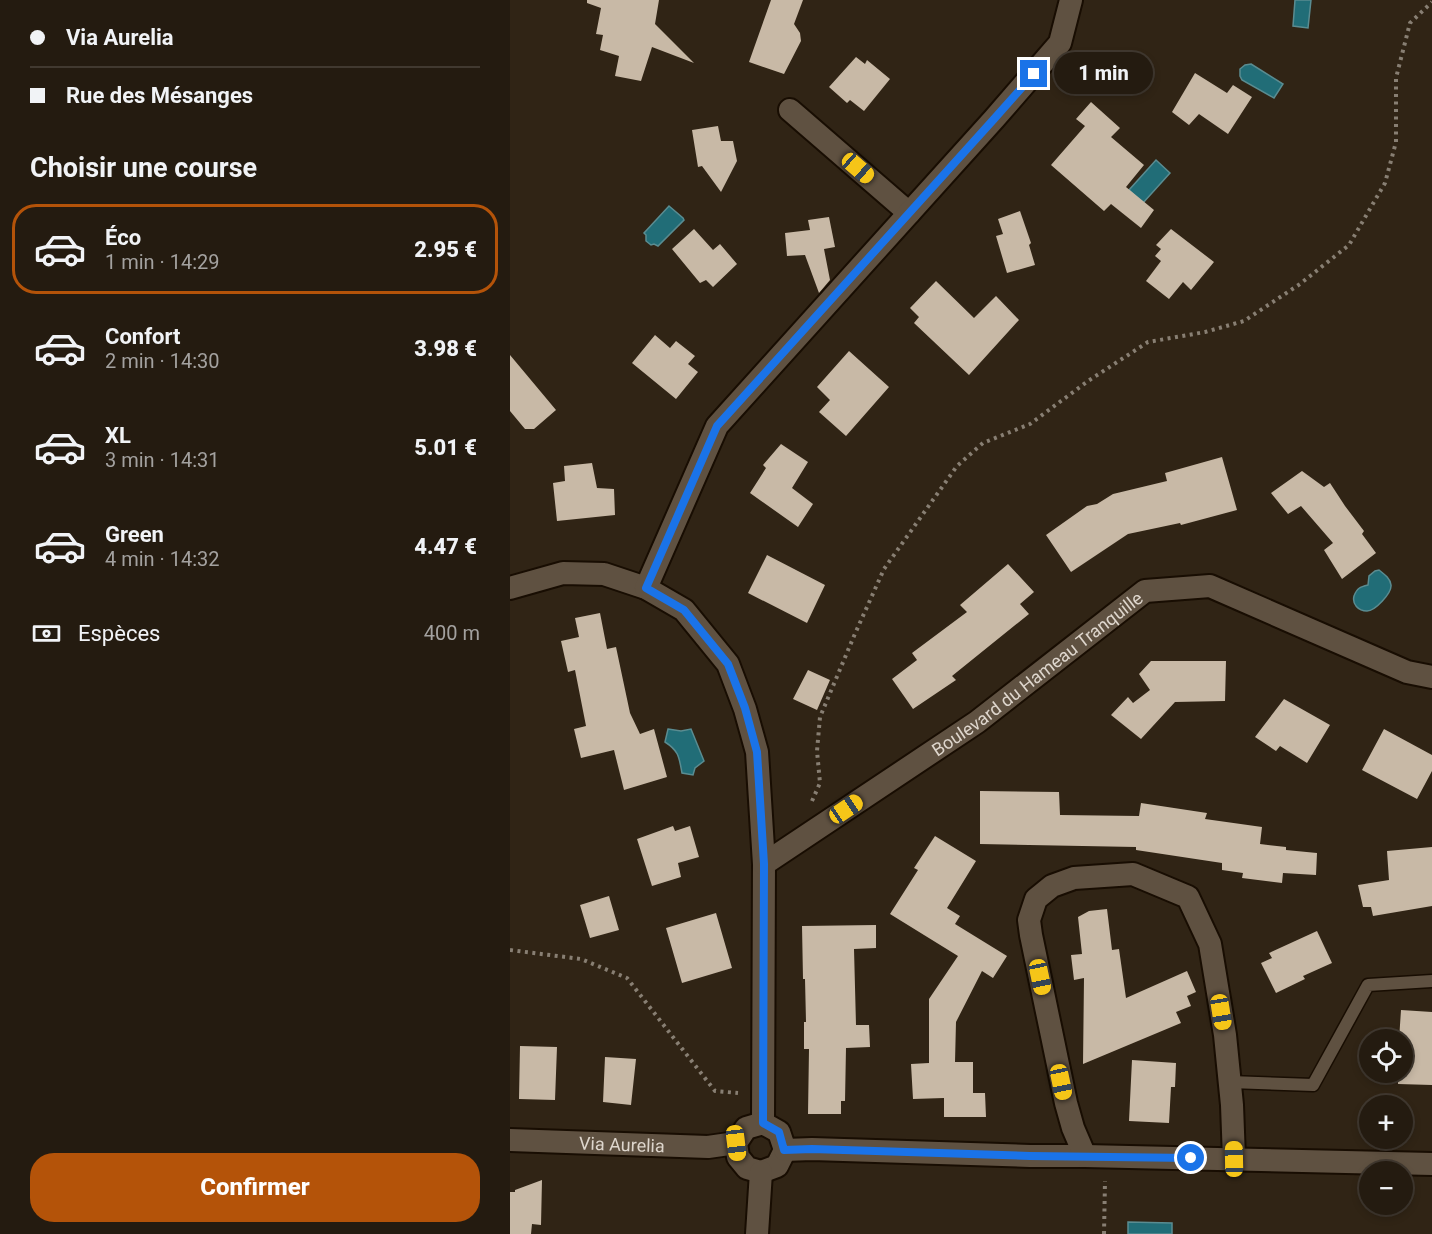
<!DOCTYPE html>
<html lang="fr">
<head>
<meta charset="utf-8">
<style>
	:root { --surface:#241b10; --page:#30281e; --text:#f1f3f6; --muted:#a3a19f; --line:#413930; --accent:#b45309 }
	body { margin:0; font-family:Roboto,sans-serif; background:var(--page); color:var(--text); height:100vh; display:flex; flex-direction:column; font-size:22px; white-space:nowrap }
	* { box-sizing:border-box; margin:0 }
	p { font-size:20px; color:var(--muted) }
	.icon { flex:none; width:33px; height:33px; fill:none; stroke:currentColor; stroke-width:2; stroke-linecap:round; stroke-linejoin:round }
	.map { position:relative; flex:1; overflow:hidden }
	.panel { display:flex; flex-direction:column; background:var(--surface); width:510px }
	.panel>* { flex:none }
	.guide { display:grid; align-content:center; height:132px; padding:0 30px; background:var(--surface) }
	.tools { position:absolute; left:849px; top:1029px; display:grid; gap:12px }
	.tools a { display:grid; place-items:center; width:54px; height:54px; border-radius:50%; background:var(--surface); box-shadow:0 3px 9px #0003,0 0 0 2px var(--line); font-size:30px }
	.end { position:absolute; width:27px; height:27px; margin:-14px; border:8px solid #1a73e8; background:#fff; box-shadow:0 0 0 3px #fff }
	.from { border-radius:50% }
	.bubble { position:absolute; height:42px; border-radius:21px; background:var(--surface); box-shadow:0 3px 9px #0003,0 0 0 2px var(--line); font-size:20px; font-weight:800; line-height:42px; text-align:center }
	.car { position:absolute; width:18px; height:36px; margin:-18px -9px; border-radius:8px; box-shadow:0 0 4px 2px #0007; background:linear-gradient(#f5c518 24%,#345 0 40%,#f5c518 0 76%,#345 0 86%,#f5c518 0) }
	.guide b { display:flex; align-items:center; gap:21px; height:57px; font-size:22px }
	.guide b+b { border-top:2px solid var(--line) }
	.guide i { width:15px; height:15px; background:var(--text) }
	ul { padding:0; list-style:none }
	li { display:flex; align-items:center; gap:18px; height:90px; margin:0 12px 9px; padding:0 18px; border:3px solid transparent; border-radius:24px }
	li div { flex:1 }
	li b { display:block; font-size:22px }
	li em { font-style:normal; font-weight:800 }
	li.current { border-color:var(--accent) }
	li>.icon { width:54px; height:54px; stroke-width:1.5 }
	h2 { padding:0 30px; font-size:27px; line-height:72px }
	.pay { display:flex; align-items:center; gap:15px; height:66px; padding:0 30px; font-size:22px }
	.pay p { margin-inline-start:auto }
	.button { display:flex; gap:12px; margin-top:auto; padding:12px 30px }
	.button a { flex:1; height:69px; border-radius:24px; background:var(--accent); color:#fff; font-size:24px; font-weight:800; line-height:69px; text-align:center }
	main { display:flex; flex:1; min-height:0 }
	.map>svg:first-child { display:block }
	.water { fill:#216d77; stroke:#5a8c91; stroke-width:1.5 }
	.building { fill:#c8b9a6 }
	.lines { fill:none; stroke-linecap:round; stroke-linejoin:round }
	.lane-casing { stroke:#180d02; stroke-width:15 }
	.street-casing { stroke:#180d02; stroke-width:26 }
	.path { stroke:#887f73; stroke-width:4; stroke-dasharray:3 4.5; stroke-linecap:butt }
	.lane { stroke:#5f5141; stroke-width:12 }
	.street { stroke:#5f5141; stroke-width:22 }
	.route { stroke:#1a73e8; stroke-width:8 }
	.labels { text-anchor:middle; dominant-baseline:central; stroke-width:6; stroke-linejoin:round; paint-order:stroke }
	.street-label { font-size:18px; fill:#ded6cd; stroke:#261b0c }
</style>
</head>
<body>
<main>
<section class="panel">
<div class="guide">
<b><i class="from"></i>Via Aurelia</b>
<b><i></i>Rue des Mésanges</b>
</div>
<h2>Choisir une course</h2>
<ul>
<li class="current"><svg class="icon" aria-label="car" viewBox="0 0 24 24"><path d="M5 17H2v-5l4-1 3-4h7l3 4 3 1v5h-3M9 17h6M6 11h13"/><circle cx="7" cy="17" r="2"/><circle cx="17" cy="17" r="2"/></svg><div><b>Éco</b><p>1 min · 14:29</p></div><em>2.95 €</em></li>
<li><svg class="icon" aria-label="car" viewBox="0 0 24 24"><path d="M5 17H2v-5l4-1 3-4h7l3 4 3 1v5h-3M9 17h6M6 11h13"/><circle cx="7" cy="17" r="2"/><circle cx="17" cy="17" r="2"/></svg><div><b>Confort</b><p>2 min · 14:30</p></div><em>3.98 €</em></li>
<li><svg class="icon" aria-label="car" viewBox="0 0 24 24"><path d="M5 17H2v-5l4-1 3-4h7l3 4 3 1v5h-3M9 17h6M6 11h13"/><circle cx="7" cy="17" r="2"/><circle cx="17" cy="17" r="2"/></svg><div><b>XL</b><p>3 min · 14:31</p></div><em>5.01 €</em></li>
<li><svg class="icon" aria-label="car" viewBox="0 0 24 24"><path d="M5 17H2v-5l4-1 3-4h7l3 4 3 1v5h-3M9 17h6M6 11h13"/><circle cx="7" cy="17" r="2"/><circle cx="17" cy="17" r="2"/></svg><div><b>Green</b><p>4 min · 14:32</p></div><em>4.47 €</em></li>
</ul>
<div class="pay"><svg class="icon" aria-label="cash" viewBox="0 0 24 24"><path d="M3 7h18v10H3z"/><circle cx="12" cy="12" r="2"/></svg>Espèces<p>400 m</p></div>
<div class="button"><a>Confirmer</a></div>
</section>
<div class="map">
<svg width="922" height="1234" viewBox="0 0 922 1234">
	<rect width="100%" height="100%" fill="#302415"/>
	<path class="water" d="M785 0H801L798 28 783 26Z
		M741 64 773 84 764 98 732 80 730 76V69L735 65Z
		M646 160 660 173 633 203 619 190Z
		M159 206 173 218 174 220 148 246 144 244 141 245 136 241V235L134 233Z
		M869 570C874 574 880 578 881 585 882 593 865 611 857 611 848 611 842 604 844 596 847 588 850 587 858 585L859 576 865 571Z
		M158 729 171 731 181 729 194 761 185 768 183 775 172 773C169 757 169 751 155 742Z
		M618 1222 662 1223V1234H618Z"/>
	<path class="building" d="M77 0H149L145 24 184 63 142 47 131 81 105 76 109 56 90 50 93 35 86 34 91 8 77 3Z
		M261 0H293L284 24 290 33 291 41 274 74 239 62Z
		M346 57 355 64 357 60 380 79 354 111 340 100 337 103 319 87Z
		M685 73 717 93 723 85 742 97 718 134 689 114 679 125 662 112Z
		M581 102 610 128 601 137 634 165 616 187 644 210 631 228 601 204 594 211 541 165 575 126 566 119Z
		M208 126 211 141H223L227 161 211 192 192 166 188 167 182 130Z
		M510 211 521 243 519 245 525 265 497 273 486 236 493 234 488 219Z
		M319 217 325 247 314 249 320 280 309 293 295 255 277 256 275 233 300 230 298 220Z
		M184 229 203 250 210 244 227 264 203 287 196 280 190 283 162 249Z
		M661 229 704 262 681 290 673 282 659 299 636 281 651 261 645 256 651 249 646 245Z
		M426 281 464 318 486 296 509 320 459 375 404 323 409 317 400 308Z
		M145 335 160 348 166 341 185 356 178 364 188 372 166 399 122 363Z
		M339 351 379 387 336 436 309 412 320 400 307 387Z
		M0 355 46 410 24 429H15L0 411Z
		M271 444 298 462 282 488 303 504 288 527 240 493 256 468 253 465Z
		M712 457 727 510 671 525 670 523 618 534 561 572 536 535 577 506 587 504 603 494 657 481 655 473Z
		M82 463 87 488 104 489 105 515 47 521 43 483 55 481 54 466Z
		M792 471 814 487 820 483 835 506 854 531 852 534 866 553 832 579 814 550 823 543 791 506 778 514 761 493Z
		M257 555 315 585 297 623 238 593Z
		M498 564 524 592 510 604 519 614 442 676 446 680 403 709 382 679 407 660 402 653 457 612 450 605Z
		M90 613 97 649 106 647 120 713 130 734 144 729 157 777 114 790 104 750 71 758 64 729 76 726 65 670 58 672 51 641 69 637 65 618Z
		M641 661H716L715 701 665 702 631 739 601 715 618 697 623 703 640 690 629 674Z
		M298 670 320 680 307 710 283 699Z
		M774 699 820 725 797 763 770 746 766 751 745 737Z
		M874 729 922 755V771L907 799 852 770Z
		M470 791 549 792 550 815 629 816 631 803 697 813 695 819 752 827 750 844 776 847V850L807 853 806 875 773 873 772 883 732 878 733 873 712 870V863L626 850V847L470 844Z
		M163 826 165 831 180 826 189 857 168 863 171 877 142 886 127 839Z
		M425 836 466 861 437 908 450 916 445 924 497 956 483 978 472 971 446 1022 445 1062H463V1093H475L476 1117H434V1098L403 1099 401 1064 419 1063V999L448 956 380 914 408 870 404 868Z
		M922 847V906L863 916 861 907H853L848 885 879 880 877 851Z
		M99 896 109 930 80 938 70 905Z
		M597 909 602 950 609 949 616 998 677 971 686 992 677 996 681 1006 666 1012 671 1023 573 1064 574 978 564 980 561 955 572 954 568 917 579 911Z
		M206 913 222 968 172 983 156 928Z
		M366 925V948L344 949 346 1025H359L360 1047 336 1048 335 1101H331V1114H298L299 1049H294V1022H296L295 979H293L292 926Z
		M807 931 822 963 793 976 795 979 766 993 751 963 762 958 759 953Z
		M891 1010 922 1012V1085L888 1084V1072H892V1040H889Z
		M10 1046 47 1047 45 1100 9 1099Z
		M95 1057 126 1059 121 1105 93 1102Z
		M622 1060 666 1063 665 1087H661L659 1123 619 1121Z
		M32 1180 31 1225 22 1224 21 1234H0V1192H5V1190Z"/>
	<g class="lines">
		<g class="lane-casing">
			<path id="lane" d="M720 1082 803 1085 858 985 922 981"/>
		</g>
		<g class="street-casing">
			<g id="street">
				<path d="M280 110 399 213"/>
				<path d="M0 588 53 573 94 574 136 588 174 610 218 664 235 709 247 752 254 864 253 1123"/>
				<path d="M136 588 207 426 484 119 550 43 561 0"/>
				<path id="s1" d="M254 864 467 722 635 591 700 586 897 672 922 677"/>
				<path d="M253 1123 269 1132 275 1150 267 1166 251 1172 237 1168 228 1157 226 1143 236 1128Z"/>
				<path id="s2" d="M0 1140 198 1147 226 1143"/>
				<path d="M275 1150 302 1149 520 1156H575L922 1164"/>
				<path d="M575 1156 563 1128 556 1103 521 935 519 920 526 899 542 886 564 878 623 874 678 897 700 944 715 1035 722 1105 724 1159"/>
				<path d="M247 1234 251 1172"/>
			</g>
		</g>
		<path class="path" d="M302 801 310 783 307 751 310 717 344 636 374 569 447 466 473 443 520 424 578 381 638 342 695 332 734 321 790 284 839 245 875 183 886 142V78L900 23 922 2
			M0 950 71 959 117 978 205 1091 228 1093
			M594 1234 595 1181"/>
		<use href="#lane" class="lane"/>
		<use href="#street" class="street"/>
	</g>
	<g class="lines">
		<path class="route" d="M524 74 484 119 207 426 136 588 174 610 218 664 235 708 247 752 254 864 253 1123 269 1132 274 1150 302 1149 520 1156 681 1158"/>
	</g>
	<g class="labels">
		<g class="street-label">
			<text stroke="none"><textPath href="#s1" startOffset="333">Boulevard du Hameau Tranquille</textPath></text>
			<text stroke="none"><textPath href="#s2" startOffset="112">Via Aurelia</textPath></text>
		</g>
	</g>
</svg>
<div class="tools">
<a><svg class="icon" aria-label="locate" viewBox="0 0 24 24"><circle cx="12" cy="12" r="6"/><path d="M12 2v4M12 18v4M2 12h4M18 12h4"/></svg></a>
<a>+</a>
<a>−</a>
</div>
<i class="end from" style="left:681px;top:1158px"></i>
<i class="end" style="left:524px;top:74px"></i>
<div class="bubble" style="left:544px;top:52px;width:99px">1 min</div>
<i class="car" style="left:348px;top:168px;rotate:131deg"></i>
<i class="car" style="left:336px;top:809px;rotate:56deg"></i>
<i class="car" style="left:530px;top:977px;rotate:168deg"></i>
<i class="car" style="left:711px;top:1012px;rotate:171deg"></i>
<i class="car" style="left:551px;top:1082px;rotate:168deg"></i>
<i class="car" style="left:226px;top:1143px;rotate:173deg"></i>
<i class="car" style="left:724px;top:1159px;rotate:359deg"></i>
</div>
</main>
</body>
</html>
